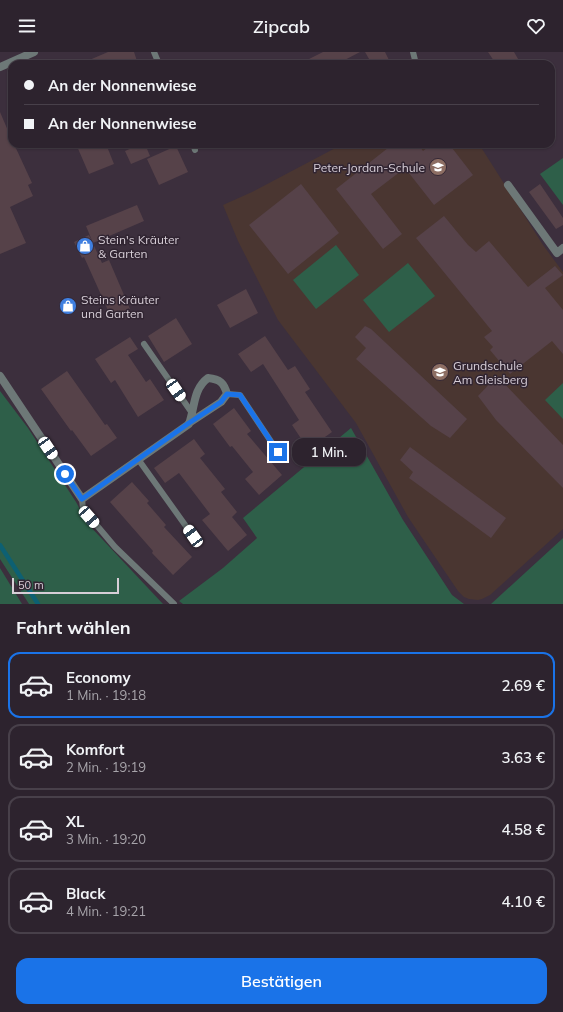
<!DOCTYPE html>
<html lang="de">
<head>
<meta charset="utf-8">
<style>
	:root { --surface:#2d232e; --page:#352b36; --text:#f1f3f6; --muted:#a7a4aa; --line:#48404a; --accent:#1a73e8 }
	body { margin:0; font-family:Mulish,sans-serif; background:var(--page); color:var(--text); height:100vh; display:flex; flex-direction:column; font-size:15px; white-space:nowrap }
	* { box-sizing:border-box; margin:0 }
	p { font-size:13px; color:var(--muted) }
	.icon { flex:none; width:22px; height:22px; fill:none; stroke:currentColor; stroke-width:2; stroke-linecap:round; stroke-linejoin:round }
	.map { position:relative; height:552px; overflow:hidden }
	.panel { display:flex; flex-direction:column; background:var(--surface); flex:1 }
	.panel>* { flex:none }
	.hud { position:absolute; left:8px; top:8px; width:547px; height:88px; border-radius:12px; box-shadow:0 1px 3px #0004,0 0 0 1px var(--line); display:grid; align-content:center; height:88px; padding:0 16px; background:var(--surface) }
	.scale { position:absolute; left:12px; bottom:10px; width:107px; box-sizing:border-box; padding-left:4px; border:2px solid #d7ced7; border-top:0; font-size:11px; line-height:14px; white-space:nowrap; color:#d7ced7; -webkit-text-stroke:3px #312532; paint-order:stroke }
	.end { position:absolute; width:18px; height:18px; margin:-9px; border:5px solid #1a73e8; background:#fff; box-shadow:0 0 0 2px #fff }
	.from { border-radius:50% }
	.bubble { position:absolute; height:28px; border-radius:12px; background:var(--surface); box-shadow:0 1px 3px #0004,0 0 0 1px var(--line); font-size:13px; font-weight:600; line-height:28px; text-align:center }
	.car { position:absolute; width:12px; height:24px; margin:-12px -6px; border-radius:5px; box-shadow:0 0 3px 1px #0007; background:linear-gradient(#fff 24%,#345 0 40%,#fff 0 76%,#345 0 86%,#fff 0) }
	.hud b { display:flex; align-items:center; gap:14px; height:38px; font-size:15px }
	.hud b+b { border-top:1px solid var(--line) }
	.hud i { width:10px; height:10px; background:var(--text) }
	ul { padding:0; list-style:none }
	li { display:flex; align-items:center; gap:12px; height:66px; margin:0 8px 6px; padding:0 8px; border:2px solid var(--line); border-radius:12px }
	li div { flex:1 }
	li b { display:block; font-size:15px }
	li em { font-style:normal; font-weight:600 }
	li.selected { border-color:var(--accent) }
	li>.icon { width:36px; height:36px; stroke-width:1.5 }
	h2 { padding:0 16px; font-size:18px; line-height:48px }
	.primary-button { display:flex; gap:8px; margin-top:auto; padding:8px 16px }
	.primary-button a { flex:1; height:46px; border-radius:12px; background:var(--accent); color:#fff; font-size:16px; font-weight:600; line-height:46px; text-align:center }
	header { display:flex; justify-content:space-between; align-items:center; height:52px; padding:0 16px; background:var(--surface); font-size:18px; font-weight:600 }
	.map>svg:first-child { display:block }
	.commercial { fill:#4a3631 }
	.green { fill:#2e5f49 }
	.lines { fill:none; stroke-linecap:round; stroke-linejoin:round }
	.stream { stroke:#0d6072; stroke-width:4.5 }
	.building { fill:#564249 }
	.lane { stroke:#6d7877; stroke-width:6 }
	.street { stroke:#6d7877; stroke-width:8 }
	.route { stroke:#1a73e8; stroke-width:5 }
	.labels { text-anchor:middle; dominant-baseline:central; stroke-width:3; stroke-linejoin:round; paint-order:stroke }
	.poi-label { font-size:12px; fill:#d7ced7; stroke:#312532; text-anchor:start }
</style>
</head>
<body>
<header><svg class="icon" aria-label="menu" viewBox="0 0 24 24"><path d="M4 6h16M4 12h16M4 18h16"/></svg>Zipcab<svg class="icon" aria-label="heart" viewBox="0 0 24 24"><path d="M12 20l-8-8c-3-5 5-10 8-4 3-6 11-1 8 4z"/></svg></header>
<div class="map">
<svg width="563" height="552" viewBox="0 0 563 552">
	<rect width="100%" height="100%" fill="#3c2f3d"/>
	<path class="commercial" d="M343 92H479L543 193 563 220V477L490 543 482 547 478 548 469 547 464 545 458 539 408 465 356 371 278 268 238 189 223 153 252 140Z"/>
	<path class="green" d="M563 106V153L540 122Z
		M336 193 359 223 316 257 293 228Z
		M408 211 435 244 389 280 363 248Z
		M563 331V367L545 348Z
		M0 339 28 376 76 450 88 472 163 552H29L0 507Z
		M351 376 403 468 452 543 464 552H183L179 549 223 516 257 486 243 466Z
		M563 486V552H491L562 487Z
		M0 516 22 552H0Z"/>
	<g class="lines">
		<path class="stream" d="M0 493 38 552"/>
	</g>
	<path class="building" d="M108 0H134L138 12H80Z
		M323 0H360L337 12H299Z
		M365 0H385L391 12H372Z
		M488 0H514L521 12H496Z
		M0 60 12 88V92H14L32 131 28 133 33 144 10 155 26 191 0 202Z
		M76 92H106L114 112 89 122Z
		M141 92H145L150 104 131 112 125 99Z
		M393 92H418L423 99 432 92H449L473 123 434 153 405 116 371 142 402 182 383 197 336 137Z
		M176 94 188 120 159 133 147 107Z
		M301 132 339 181 288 222 249 173Z
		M540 132 563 166V173L556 177 529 140Z
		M137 153 144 169 93 191 86 174Z
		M444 164 468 193 476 200 489 189 528 235 555 214 563 223 545 236 563 258V302L552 289 510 322 490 298 493 295 484 285 492 279 416 186Z
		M89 183 102 211 109 208 130 257 111 265 84 205 82 206 74 190Z
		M246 237 258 261 230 276 217 253Z
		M176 266 192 292 164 310 148 284Z
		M365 274 371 277 467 367 450 386 431 374 356 307 366 296 355 285Z
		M265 284 288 318 295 314 310 337 305 340 332 380 308 397 292 373 299 368 263 312 251 320 238 302Z
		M130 285 138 297 128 303 146 330 150 327 164 348 138 365 115 328 111 331 95 307Z
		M67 319 105 373 107 372 117 386 91 404 72 378 71 379 41 337Z
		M497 324 563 393V436L496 368 478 344Z
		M234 356 251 379 247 382 282 423 259 443 245 427 253 420 232 394 230 395 213 372Z
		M194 387 205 402 200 406 225 437 221 440 237 460 232 465 247 483 228 499 202 468 210 462 179 421 165 431 154 416Z
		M410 395 506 466 491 486 409 426 413 420 400 408Z
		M132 430 149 449 147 451 166 473 164 475 192 505 173 523 152 501 153 499 110 450Z"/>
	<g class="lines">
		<path class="lane" d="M154 0 159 12
			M413 0 416 12
			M193 92 195 98
			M144 292 192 361
			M227 342 240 343 278 400
			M138 407 193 484
			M82 447 83 457 115 495 174 552"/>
		<path class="street" d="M0 15 34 0
			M508 133 557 201 563 196
			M0 324 82 447 189 372C195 355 193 337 208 326 220 327 224 331 227 342L221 350 189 371"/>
	</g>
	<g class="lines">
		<path class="route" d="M65 422 82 447 189 371 221 350 227 342 240 343 278 400"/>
	</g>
	<defs>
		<g id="school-disc" transform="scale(0.9)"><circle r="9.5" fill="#8d6e63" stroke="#312532"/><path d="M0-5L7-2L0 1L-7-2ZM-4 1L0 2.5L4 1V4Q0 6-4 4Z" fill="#fff"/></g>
		<g id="shop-disc" transform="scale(0.9)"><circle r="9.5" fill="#3f7fe0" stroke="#312532"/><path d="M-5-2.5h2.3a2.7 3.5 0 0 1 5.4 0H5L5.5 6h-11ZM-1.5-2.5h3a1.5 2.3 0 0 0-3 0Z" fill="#fff"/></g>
	</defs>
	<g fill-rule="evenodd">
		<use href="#school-disc" x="438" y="115"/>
		<use href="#shop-disc" x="85" y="194"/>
		<use href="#shop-disc" x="68" y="254"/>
		<use href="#school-disc" x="440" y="320"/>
	</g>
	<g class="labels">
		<g class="poi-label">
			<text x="425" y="115" text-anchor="end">Peter-Jordan-Schule</text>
			<text x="98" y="187">Stein's Kräuter<tspan x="98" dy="14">&amp; Garten</tspan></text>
			<text x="81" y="247">Steins Kräuter<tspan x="81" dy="14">und Garten</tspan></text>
			<text x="453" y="313">Grundschule<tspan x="453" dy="14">Am Gleisberg</tspan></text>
		</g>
	</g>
</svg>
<div class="scale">50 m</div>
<i class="end from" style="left:65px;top:422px"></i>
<i class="end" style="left:278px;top:400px"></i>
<div class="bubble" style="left:292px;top:386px;width:74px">1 Min.</div>
<i class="car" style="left:176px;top:338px;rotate:145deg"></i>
<i class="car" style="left:48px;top:396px;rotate:146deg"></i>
<i class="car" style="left:89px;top:465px;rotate:139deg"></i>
<i class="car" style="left:193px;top:484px;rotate:324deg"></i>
<div class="hud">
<b><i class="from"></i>An der Nonnenwiese</b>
<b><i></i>An der Nonnenwiese</b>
</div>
</div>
<section class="panel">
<h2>Fahrt wählen</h2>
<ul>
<li class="selected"><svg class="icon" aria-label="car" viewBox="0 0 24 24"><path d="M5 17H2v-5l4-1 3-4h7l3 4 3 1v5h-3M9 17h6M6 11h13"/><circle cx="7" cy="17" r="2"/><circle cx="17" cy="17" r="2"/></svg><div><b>Economy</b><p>1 Min. · 19:18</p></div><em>2.69 €</em></li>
<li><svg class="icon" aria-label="car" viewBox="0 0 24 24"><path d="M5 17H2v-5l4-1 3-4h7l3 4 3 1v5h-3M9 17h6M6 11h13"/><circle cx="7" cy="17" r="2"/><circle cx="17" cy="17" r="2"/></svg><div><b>Komfort</b><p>2 Min. · 19:19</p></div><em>3.63 €</em></li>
<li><svg class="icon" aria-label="car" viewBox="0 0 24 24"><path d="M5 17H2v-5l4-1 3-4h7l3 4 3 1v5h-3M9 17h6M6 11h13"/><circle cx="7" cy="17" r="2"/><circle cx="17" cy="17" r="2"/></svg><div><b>XL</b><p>3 Min. · 19:20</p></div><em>4.58 €</em></li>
<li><svg class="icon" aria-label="car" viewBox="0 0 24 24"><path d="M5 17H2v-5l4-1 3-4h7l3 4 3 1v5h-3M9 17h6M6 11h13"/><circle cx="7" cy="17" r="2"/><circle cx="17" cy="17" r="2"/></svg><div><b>Black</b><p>4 Min. · 19:21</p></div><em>4.10 €</em></li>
</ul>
<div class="primary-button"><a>Bestätigen</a></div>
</section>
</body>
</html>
